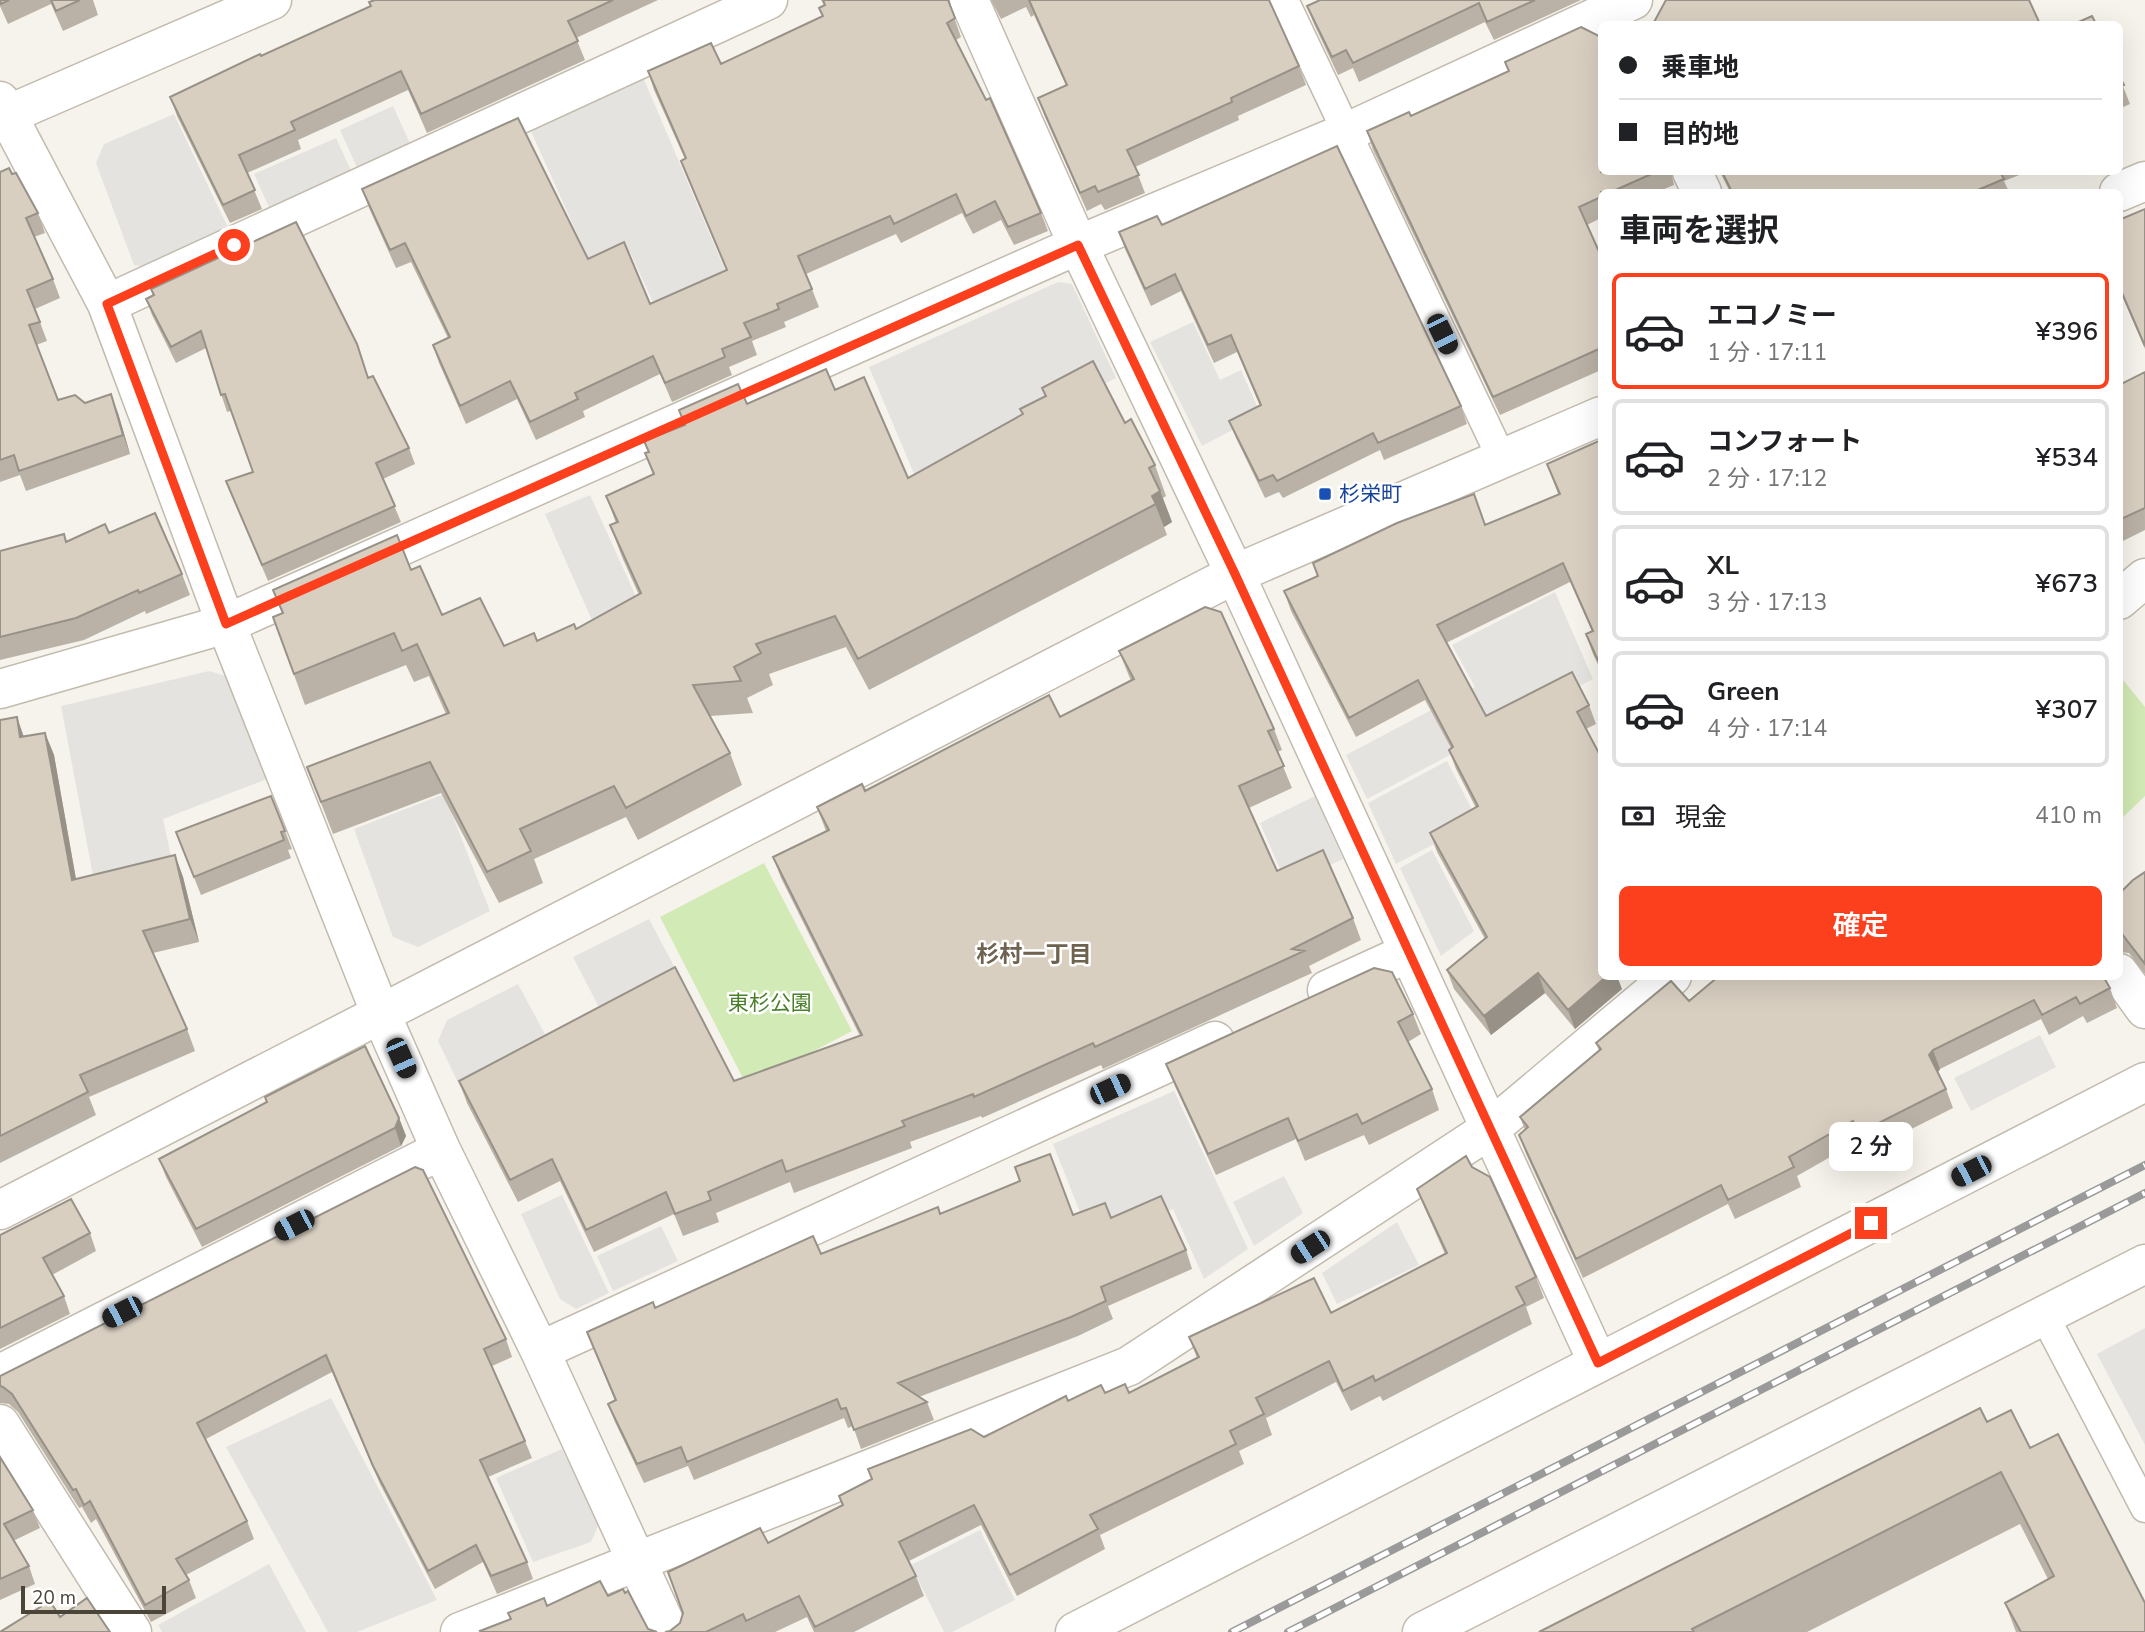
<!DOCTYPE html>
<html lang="ja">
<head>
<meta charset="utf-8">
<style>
	:root { --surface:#fff; --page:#f6f6f6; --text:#202124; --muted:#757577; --line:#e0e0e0; --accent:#fc3f1d }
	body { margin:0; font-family:"Nunito Sans","Noto Sans JP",sans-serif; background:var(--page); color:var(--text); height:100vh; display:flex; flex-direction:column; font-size:26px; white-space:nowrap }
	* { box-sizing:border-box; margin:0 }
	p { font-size:23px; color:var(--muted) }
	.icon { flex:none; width:38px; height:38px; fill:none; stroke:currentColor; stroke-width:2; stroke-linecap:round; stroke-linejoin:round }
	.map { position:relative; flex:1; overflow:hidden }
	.sheet { position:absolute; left:1598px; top:189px; width:525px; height:791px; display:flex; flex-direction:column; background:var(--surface); border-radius:10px; box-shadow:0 7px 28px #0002 }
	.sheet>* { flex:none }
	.hud { position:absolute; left:1598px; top:21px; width:525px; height:154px; border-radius:10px; box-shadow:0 7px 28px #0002; display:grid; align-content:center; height:154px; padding:0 21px; background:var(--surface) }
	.scale { position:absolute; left:21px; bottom:18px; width:145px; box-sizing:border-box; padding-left:7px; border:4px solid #4b4439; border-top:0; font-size:19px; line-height:24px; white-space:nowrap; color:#4b4439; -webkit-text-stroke:5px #fff; paint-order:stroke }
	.end { position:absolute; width:32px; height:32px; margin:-16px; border:9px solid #fc3f1d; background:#fff; box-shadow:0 0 0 4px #fff }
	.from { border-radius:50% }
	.bubble { position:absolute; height:49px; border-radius:10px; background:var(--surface); box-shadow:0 7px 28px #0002; font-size:23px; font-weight:600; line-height:49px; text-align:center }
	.car { position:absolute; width:21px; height:42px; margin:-21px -10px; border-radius:9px; box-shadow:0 0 5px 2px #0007; background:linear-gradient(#222 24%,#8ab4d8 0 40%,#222 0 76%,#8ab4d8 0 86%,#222 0) }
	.hud b { display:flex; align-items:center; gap:24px; height:66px; font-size:26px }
	.hud b+b { border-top:2px solid var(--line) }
	.hud i { width:18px; height:18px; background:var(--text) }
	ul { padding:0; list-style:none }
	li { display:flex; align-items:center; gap:21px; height:116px; margin:0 14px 10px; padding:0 7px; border:4px solid var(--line); border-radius:10px }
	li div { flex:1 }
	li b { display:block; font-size:26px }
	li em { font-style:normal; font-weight:600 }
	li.selected { border-color:var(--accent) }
	li>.icon { width:63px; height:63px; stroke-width:1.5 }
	h2 { padding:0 21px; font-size:32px; line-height:84px }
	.pay { display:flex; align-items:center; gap:18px; height:77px; padding:0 21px; font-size:26px }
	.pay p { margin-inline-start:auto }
	.button { display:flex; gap:14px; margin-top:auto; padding:14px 21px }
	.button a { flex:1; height:80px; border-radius:10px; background:var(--accent); color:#fff; font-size:28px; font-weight:600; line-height:80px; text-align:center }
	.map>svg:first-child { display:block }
	.green { fill:#d2eab5 }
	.parking { fill:#e5e3e0 }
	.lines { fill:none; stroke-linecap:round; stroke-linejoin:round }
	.service-casing { stroke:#c2bbae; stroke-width:31 }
	.minor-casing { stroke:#c2bbae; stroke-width:41 }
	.tertiary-casing { stroke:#c2bbae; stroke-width:41 }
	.service { stroke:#fff; stroke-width:28 }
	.minor { stroke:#fff; stroke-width:38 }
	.tertiary { stroke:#fff; stroke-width:38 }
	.rail-casing { stroke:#9a9a9a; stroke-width:8 }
	.rail { stroke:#fff; stroke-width:5; stroke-dasharray:16; stroke-linecap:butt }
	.wall { fill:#bab2a6 }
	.shaded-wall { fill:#979187 }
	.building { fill:#d8cfc1; stroke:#979187; stroke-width:2 }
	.route { stroke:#fc3f1d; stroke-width:9 }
	.transit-dot { fill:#1a4fb4; stroke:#fff; stroke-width:2.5 }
	.labels { text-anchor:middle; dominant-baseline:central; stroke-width:5; stroke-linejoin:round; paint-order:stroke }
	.transit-label { font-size:21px; fill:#164399; stroke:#fff; text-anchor:start }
	.park-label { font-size:21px; fill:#4a7f2a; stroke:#fff }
	.neighbourhood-label { font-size:23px; font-weight:bold; fill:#6e6250; stroke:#fff }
</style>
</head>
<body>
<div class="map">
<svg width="2145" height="1632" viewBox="0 0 2145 1632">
	<rect width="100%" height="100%" fill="#f6f3ec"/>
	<path class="green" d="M2119 675 2145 707V796L2119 821Z
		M764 863 852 1031 747 1086 660 917Z"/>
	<path class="parking" d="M643 77 728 277 657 311 630 252 593 269 530 129Z
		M393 106 413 150 360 174 340 130Z
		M174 114 231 234 157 269 134 265 96 163 104 144Z
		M336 138 354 177 272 214 254 174Z
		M1058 282 1072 284 1116 378 917 481 869 367Z
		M1193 322 1220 380 1241 370 1261 415 1202 446 1150 342Z
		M590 495 647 621 602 643 545 514Z
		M1555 592 1593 679 1367 799 1346 755 1475 687 1452 645Z
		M209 671 233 678 272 777 163 819 172 861 95 886 61 706Z
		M1447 761 1478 821 1396 864 1368 803Z
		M444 794 490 911 418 947 393 937 354 829Z
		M1315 796 1343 859 1287 885 1260 823Z
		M1432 850 1474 931 1441 956 1400 868Z
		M649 919 684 985 607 1023 573 957Z
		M518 984 554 1051 464 1095 438 1041 447 1020Z
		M2040 1035 2056 1067 1971 1111 1954 1078Z
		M1174 1091 1248 1249 1204 1279 1173 1209 1118 1231 1111 1216 1085 1225 1053 1144Z
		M1284 1176 1303 1213 1254 1246 1233 1202Z
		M562 1195 609 1293 576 1309 560 1299 521 1214Z
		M1397 1222 1419 1265 1337 1304 1322 1273Z
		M661 1226 678 1261 613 1291 597 1256Z
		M2145 1328V1445L2097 1354Z
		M331 1398 437 1600 357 1632H328L226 1447Z
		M562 1449 599 1524 591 1542 533 1562 496 1478Z
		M980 1530 1015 1600 952 1632H944L911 1565Z
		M269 1564 306 1632H162L158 1625Z"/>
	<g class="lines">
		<g class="service-casing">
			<path id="service" d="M1284 0 1502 459
				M2044 1315 2145 1508"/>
		</g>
		<g class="minor-casing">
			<path id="minor" d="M969 0 1078 245 1235 574 1598 1363
				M0 101 107 304 226 624 380 1012 441 1150 540 1351 669 1632
				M1692 172 1702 192
				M107 304 768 0
				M2119 600 2145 578
				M0 689 226 624 1078 245 1345 133 1633 0
				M2119 973 2145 1009
				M1327 990 1408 953
				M540 1351 1215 1041
				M0 1374 441 1150
				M0 1424 132 1632
				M460 1632 1129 1366 1490 1129 1672 976
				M1075 1632 2145 1082
				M1422 1632 2145 1264"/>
		</g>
		<g class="tertiary-casing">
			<path id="tertiary" d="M0 118 272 0
				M2119 192 2145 181
				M0 1210 1235 574 1601 416"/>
		</g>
		<use href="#service" class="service"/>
		<use href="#minor" class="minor"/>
		<use href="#tertiary" class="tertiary"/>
		<g class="rail-casing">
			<path id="rail" d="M1232 1632 2145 1165
				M1288 1632 2145 1193"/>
		</g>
		<use href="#rail" class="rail"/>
	</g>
	<path class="wall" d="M0 0H93L98 15 63 31 51 4 8 24 0 6Z
		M375 0H658L576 38 585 60 427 133 408 90 298 140 301 149 247 173 262 209 230 223 177 116 170 97 371 6Z
		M821 0H948L961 37 956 40 1041 213 1048 231 1014 245 1001 220 973 234 962 213 901 243 896 234 806 274 819 307 784 322 786 327 752 341 757 355 729 367 732 375 672 402 660 374 583 411 585 417 536 440 517 399 466 424 439 363 433 345 448 338 411 262 396 268 369 208 362 189 588 259 650 304 727 270 688 179 681 161 685 159 654 90 648 71 721 64 823 17 819 8 824 5Z
		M991 0H1269L1299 66 1306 85 1238 116 1239 120 1135 167 1145 193 1105 210 1101 204 1087 211 1045 117 1038 98 1066 85 1034 15 1031 17 1026 7 1001 19Z
		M1320 0H1581L1494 40 1485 22 1359 82 1353 68 1338 75 1314 24 1307 6Z
		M1505 62 1601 172H1671L1674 185 1657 192H1601V218L1587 225 1601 256V370L1500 415 1373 150 1367 131 1411 116 1509 71Z
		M2119 76 2130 104 2119 109Z
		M0 172 12 174 38 213 45 233 34 237 53 279 60 298 35 309 47 341 36 345 58 400 85 403 118 413 130 454 26 491 20 475 0 482Z
		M1720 172H2027L2004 181 2009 192H1730Z
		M2145 209V349L2119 289V220Z
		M1162 225 1461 406 1467 424 1384 460 1380 450 1283 498 1279 492 1265 498 1236 438 1229 421 1260 406 1237 352 1214 363 1181 291 1151 306 1125 249 1119 232Z
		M151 289 368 378 409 448 415 464 383 479 401 522 268 581 226 481 253 472 231 411 227 412 206 348 176 363 152 315 146 299 153 296Z
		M2145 372V530L2119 543V385Z
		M1042 388 1125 423 1155 465 1166 496 1163 498 1172 522 1164 527 1167 535 869 690 846 647 769 674 773 685 747 698 753 713 710 716 730 753 742 785 638 840 626 817 534 859 543 883 499 903 441 793 333 834 307 767 446 714 429 676 414 682 406 665 305 705 273 617 282 613 273 590 411 570 442 615 504 646 537 641 576 629 639 595 622 557 610 525 616 523 606 496 653 474 645 453 648 452 644 441 684 425 679 410 747 404 835 390 908 478 1022 414 1020 409 1045 396Z
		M1601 440V671L1593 654 1586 634 1592 631 1570 582 1446 643 1486 716 1589 705 1596 724 1586 729 1601 976 1622 989 1575 1029 1545 993 1491 1035 1454 989 1447 970 1485 939 1437 852 1430 833 1476 808 1456 769 1449 750 1451 748 1425 700 1356 737 1291 611 1284 591 1317 576 1313 563 1485 525 1558 494 1547 464Z
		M109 533 182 574 190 595 146 614 145 611 84 640 0 660V551L66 542Z
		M1119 651 1274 729 1282 750 1277 752 1292 788 1249 808 1277 871 1353 918 1361 940 1309 966 1312 973 1103 1069 1101 1065 982 1118 981 1116 910 1142 912 1148 794 1193 790 1182 716 1213 719 1222 683 1236 674 1214 594 1252 560 1181 518 1202 467 1103 459 1081H734L860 1036 781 878 773 857 826 831 817 807 865 791 1060 717 1131 681Z
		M0 720 24 737 45 733 54 755 76 879 175 855 183 877 199 942 153 953 187 1029 195 1051 89 1097 96 1115 0 1163Z
		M285 831 292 849 288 850 291 858 201 895 176 832Z
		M2145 872V974L2129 953 2119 952V894Z
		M2110 988 2117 1008 2087 1023 2083 1016 2049 1035 2041 1019 1940 1069 1938 1072 1946 1089 1953 1108 1866 1152 1860 1140 1797 1176 1801 1187 1735 1219 1728 1204 1583 1278 1526 1154 1519 1135 1525 1130 1520 1117 1599 1051 1596 1043 1689 1001Z
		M1413 1014 1421 1034 1408 1042 1432 1089 1439 1110 1369 1145 1364 1135 1305 1161 1296 1139 1216 1175 1174 1084 1166 1064Z
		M265 1097 399 1118 406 1136 401 1146 202 1247 166 1177 159 1159 266 1102Z
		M1472 1167 1536 1277 1544 1298 1526 1307 1532 1324 1383 1401 1380 1396 1351 1411 1336 1382 1266 1418 1272 1435 1239 1451 1244 1464 1100 1535 1105 1549 1017 1596 981 1525 909 1561 916 1576 924 1596 854 1632H814L807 1617 775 1632H665L670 1631 768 1543 842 1505 839 1496 1068 1401 1105 1393H1129L1197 1358 1189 1337 1331 1313 1445 1254 1425 1209 1417 1189Z
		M940 1214 1073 1215 1111 1218 1186 1250 1192 1269 1108 1306 1113 1319 1078 1336 919 1397 927 1402 934 1420 861 1449 853 1426 848 1428 844 1418 694 1480 688 1466 644 1483 615 1422 608 1404 615 1401 587 1332 655 1308Z
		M90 1233 96 1251 52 1275 64 1296 70 1314 0 1349V1235Z
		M506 1339 512 1357 492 1366 525 1441 532 1458 488 1477 527 1562 533 1579 497 1594 483 1562 435 1589 380 1484 332 1372 206 1439 247 1521 254 1539 186 1575 189 1580 196 1598 151 1622 96 1519 91 1523 82 1507 79 1508 18 1412 9 1404 0 1403V1376Z
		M1987 1422 2030 1448 2145 1632H2016L2005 1603 2048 1579 2020 1524 1807 1632H1539Z
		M0 1457 33 1510 40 1528 13 1541 29 1566 35 1584 0 1600Z"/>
	<path class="shaded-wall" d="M111 394 118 413 130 454 123 435Z
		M1160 491 1172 522 1164 527 1152 496Z
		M17 717 25 740 20 737Z
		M45 733 54 755 80 902 72 880Z
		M175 855 183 877 199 942 190 919Z
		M1538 973 1545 993 1491 1035 1484 1016Z
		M1607 976H1617L1622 989 1575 1029 1568 1010Z
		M1933 1050 1940 1069 1936 1075 1929 1055Z
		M399 1118 406 1136 401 1146 395 1128Z"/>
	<path class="building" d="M0 0H9L1 4Z
		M51 0H80L56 11Z
		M375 0H613L568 21 578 41 421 114 401 71 291 122 295 130 239 155 255 190 223 205 170 97 260 54 261 56 371 6 369 2Z
		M823 0H948L955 18 947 23 986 100 990 98 1041 213 1008 227 995 201 966 216 956 194 894 224 890 216 798 256 812 289 777 304 779 309 744 323 751 337 722 349 725 357 665 383 653 356 575 393 578 399 530 422 510 381 460 406 433 345 450 337 405 243 390 250 362 189 518 118 588 259 624 242 650 304 727 270 681 161 686 158 648 71 711 43 721 64 823 16 819 8 825 5Z
		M1029 0H1269L1299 66 1231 98 1232 102 1127 150 1139 175 1098 192 1095 186 1080 193 1038 98 1067 85Z
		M1320 0H1535L1487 22 1479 3 1353 63 1346 50 1332 57 1307 6Z
		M1666 0H2029L2040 24H1653Z
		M2092 16 2096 24H2074Z
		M1581 27 1601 37V172H1656L1611 192H1601V197L1579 207 1601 256V348L1493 397 1367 131 1409 112 1411 116 1509 71 1505 62Z
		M2119 76 2124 85 2119 88Z
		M1337 146 1461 406 1378 443 1373 433 1277 481 1273 475 1259 481 1229 421 1261 405 1231 335 1208 345 1175 274 1145 289 1119 232 1157 216 1162 225Z
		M9 168 12 174 16 173 38 213 26 218 53 279 27 290 40 322 29 325 58 400 75 395 85 403 111 394 123 435 19 471 14 455 0 460V172Z
		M1722 172H2000L2004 179 1973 192H1732Z
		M2145 209V346L2119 286V220Z
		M296 222 357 344 368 378 373 376 409 448 376 463 395 506 262 565 226 481 253 472 225 394 221 395 201 331 171 347 146 299 154 295 151 289Z
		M1093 361 1125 423 1131 419 1155 465 1149 468 1160 491 1152 496 1156 504 858 659 835 616 756 644 761 653 734 667 741 681 693 685 730 753 626 808 614 786 520 829 531 851 487 872 430 762 321 802 307 767 449 713 417 644 402 651 394 633 294 674 273 617 283 613 273 590 397 535 411 570 420 566 442 615 480 598 504 646 534 633 537 641 574 624 576 629 641 593 610 525 618 522 606 496 654 474 645 453 649 452 644 441 685 425 679 410 738 384 747 404 826 369 835 390 864 377 908 478 1023 414 1020 409 1046 396 1042 388Z
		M2145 372V508L2119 520V385Z
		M1601 440V667L1586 634 1593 631 1563 563 1437 625 1486 716 1572 672 1589 705 1577 712 1601 757V976H1607L1568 1010 1538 973 1484 1016 1447 970 1487 937 1430 833 1478 806 1449 750 1453 747 1418 680 1349 718 1284 591 1318 576 1313 563 1397 523 1474 494 1485 525 1560 494 1547 464Z
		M155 513 182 574 139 593 138 590 76 618 0 637V551L64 534 66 542 105 524 109 533Z
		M1205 607 1221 612 1274 729 1268 731 1284 766 1239 786 1277 871 1323 850 1353 918 1292 949 1304 951 1095 1047 1093 1043 974 1097 973 1094 902 1121 905 1126 786 1172 782 1160 708 1192 711 1200 675 1214 666 1192 586 1230 552 1159 510 1180 459 1081 675 967 734 1081 862 1035 773 857 829 830 817 807 862 784 865 791 1049 695 1060 717 1134 679 1119 651Z
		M17 717 20 737 45 733 72 880 175 855 190 919 143 931 187 1029 80 1075 88 1092 0 1136V720Z
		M271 796 285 831 281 832 284 840 194 877 176 832Z
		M2145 872V964L2122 934H2119V894L2133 880Z
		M1374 968 1392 972 1413 1014 1398 1022 1432 1089 1362 1124 1357 1114 1298 1141 1288 1118 1208 1154 1166 1064Z
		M1719 976H2103L2110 988 2080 1004 2076 997 2042 1015 2034 1000 1933 1050 1929 1055 1946 1089 1859 1133 1853 1121 1789 1157 1794 1167 1728 1200 1721 1185 1576 1259 1519 1135 1528 1127 1520 1117 1601 1049 1596 1043 1671 981 1689 1001Z
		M365 1046 399 1118 395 1128 196 1229 159 1159 267 1102 265 1097Z
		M1050 1154 1073 1215 1105 1203 1111 1218 1161 1196 1186 1250 1101 1287 1106 1301 1071 1317 898 1383 927 1402 854 1430 846 1408 841 1409 837 1399 687 1462 681 1447 637 1464 608 1404 616 1400 587 1332 653 1302 655 1308 813 1236 821 1254 938 1207 940 1214 1020 1181 1015 1167Z
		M1466 1156 1472 1167 1490 1177 1536 1277 1516 1287 1525 1304 1375 1381 1373 1376 1343 1391 1329 1361 1256 1398 1264 1414 1230 1431 1236 1444 1090 1515 1098 1529 1010 1575 974 1505 899 1542 916 1576 815 1627 799 1596 746 1621 743 1614 706 1632H665L670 1631 680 1623 683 1613 668 1572 760 1528 768 1543 843 1505 839 1496 872 1479 868 1469 971 1429 984 1437 1066 1396 1068 1401 1101 1385 1105 1393 1125 1384 1129 1393 1199 1357 1189 1337 1314 1278 1331 1313 1447 1253 1417 1189Z
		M415 1167 423 1170 506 1339 484 1349 525 1441 480 1460 527 1562 491 1576 476 1545 428 1571 373 1466 326 1355 197 1423 247 1521 176 1559 189 1580 145 1605 90 1501 84 1505 76 1489 73 1490 12 1394 3 1387 0 1386V1376Z
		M71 1199 90 1233 43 1258 64 1296 0 1328V1235Z
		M1980 1408 1987 1422 2011 1410 2030 1448 2058 1434 2145 1603V1632H2021L2005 1603 2054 1576 2001 1472 1692 1629 1694 1632H1539Z
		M0 1457 33 1510 4 1524 29 1566 0 1579Z
		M600 1581 608 1596 623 1589 625 1593 628 1591 648 1629 657 1632H481L480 1631 511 1619 508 1613 544 1598 547 1606Z
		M87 1598 110 1632H0L50 1601 60 1617Z"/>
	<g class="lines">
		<path class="route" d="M234 245 107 304 226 624 1078 245 1235 574 1598 1363 1871 1223"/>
	</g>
	<rect class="transit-dot" x="1318" y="487" width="14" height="14" rx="3.5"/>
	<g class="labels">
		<g class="transit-label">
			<text x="1339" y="494">杉栄町</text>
		</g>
		<g class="park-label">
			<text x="770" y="1003">東杉公園</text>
		</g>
		<g class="neighbourhood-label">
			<text x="1034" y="954">杉村一丁目</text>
		</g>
	</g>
</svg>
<div class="scale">20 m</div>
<i class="end from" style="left:234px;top:245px"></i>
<i class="end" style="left:1871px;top:1223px"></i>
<div class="bubble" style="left:1829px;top:1122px;width:84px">2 分</div>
<i class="car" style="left:1442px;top:334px;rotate:154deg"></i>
<i class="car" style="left:401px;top:1058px;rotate:156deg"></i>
<i class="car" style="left:1110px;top:1089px;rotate:65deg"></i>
<i class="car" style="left:1971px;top:1171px;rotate:243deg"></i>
<i class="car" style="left:294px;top:1225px;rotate:243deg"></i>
<i class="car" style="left:1310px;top:1247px;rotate:237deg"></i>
<i class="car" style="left:122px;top:1312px;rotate:243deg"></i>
<div class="hud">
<b><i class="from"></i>乗車地</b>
<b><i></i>目的地</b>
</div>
<section class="sheet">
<h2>車両を選択</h2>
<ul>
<li class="selected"><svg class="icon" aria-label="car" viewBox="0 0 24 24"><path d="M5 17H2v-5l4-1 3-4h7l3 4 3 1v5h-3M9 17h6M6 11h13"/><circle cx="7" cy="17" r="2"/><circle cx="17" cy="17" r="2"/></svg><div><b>エコノミー</b><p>1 分 · 17:11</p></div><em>¥396</em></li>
<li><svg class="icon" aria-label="car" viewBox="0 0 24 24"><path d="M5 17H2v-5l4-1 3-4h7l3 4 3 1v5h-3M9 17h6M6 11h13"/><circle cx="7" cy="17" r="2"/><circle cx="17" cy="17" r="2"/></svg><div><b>コンフォート</b><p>2 分 · 17:12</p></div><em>¥534</em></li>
<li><svg class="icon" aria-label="car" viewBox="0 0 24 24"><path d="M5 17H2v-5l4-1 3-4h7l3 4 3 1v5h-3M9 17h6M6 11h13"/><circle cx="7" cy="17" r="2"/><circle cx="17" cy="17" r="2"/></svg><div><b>XL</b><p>3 分 · 17:13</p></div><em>¥673</em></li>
<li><svg class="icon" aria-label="car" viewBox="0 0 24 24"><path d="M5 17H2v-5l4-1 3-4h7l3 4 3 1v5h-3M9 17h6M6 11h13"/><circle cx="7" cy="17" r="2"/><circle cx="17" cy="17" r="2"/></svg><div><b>Green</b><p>4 分 · 17:14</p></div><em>¥307</em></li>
</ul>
<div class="pay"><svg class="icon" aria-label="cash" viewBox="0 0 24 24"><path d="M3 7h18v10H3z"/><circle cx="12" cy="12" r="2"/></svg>現金<p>410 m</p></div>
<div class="button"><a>確定</a></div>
</section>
</div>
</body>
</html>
